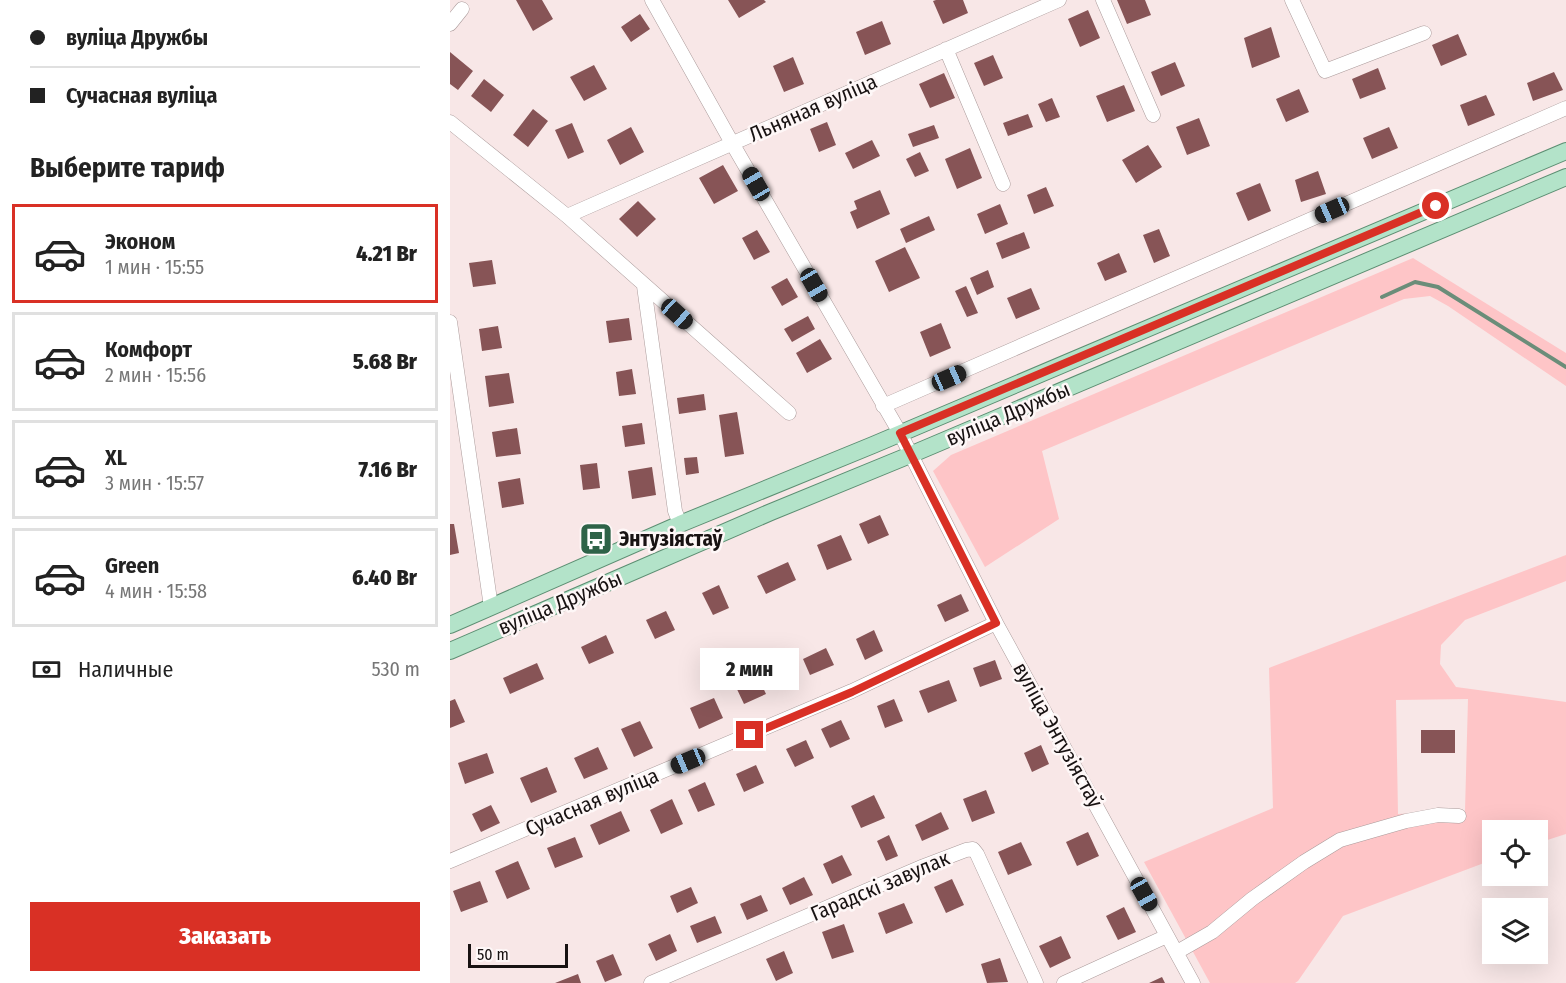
<!DOCTYPE html>
<html lang="ru">
<head>
<meta charset="utf-8">
<style>
	:root { --surface:#fff; --page:#f6f6f6; --text:#222; --muted:#767676; --line:#e0e0e0; --accent:#d93025 }
	body { margin:0; font-family:"Fira Sans Condensed",sans-serif; background:var(--page); color:var(--text); height:100vh; display:flex; flex-direction:column; font-size:22px; white-space:nowrap }
	* { box-sizing:border-box; margin:0 }
	p { font-size:20px; color:var(--muted) }
	.icon { flex:none; width:33px; height:33px; fill:none; stroke:currentColor; stroke-width:2; stroke-linecap:round; stroke-linejoin:round }
	.map { position:relative; flex:1; overflow:hidden }
	.details { display:flex; flex-direction:column; background:var(--surface); width:450px }
	.details>* { flex:none }
	.guide { display:grid; align-content:center; height:132px; padding:0 30px; background:var(--surface) }
	.tools { position:absolute; left:1032px; top:820px; display:grid; gap:12px }
	.tools a { display:grid; place-items:center; width:66px; height:66px; border-radius:0px; background:var(--surface); box-shadow:0 6px 24px #0002; font-size:30px }
	.scale { position:absolute; left:18px; bottom:15px; width:100px; box-sizing:border-box; padding-left:6px; border:3px solid #181212; border-top:0; font-size:16px; line-height:21px; white-space:nowrap; color:#181212; -webkit-text-stroke:4px #fef7f7; paint-order:stroke }
	.end { position:absolute; width:27px; height:27px; margin:-14px; border:8px solid #d93025; background:#fff; box-shadow:0 0 0 3px #fff }
	.from { border-radius:50% }
	.bubble { position:absolute; height:42px; border-radius:0px; background:var(--surface); box-shadow:0 6px 24px #0002; font-size:20px; font-weight:800; line-height:42px; text-align:center }
	.car { position:absolute; width:18px; height:36px; margin:-18px -9px; border-radius:8px; box-shadow:0 0 4px 2px #0007; background:linear-gradient(#222 24%,#8ab4d8 0 40%,#222 0 76%,#8ab4d8 0 86%,#222 0) }
	.guide b { display:flex; align-items:center; gap:21px; height:57px; font-size:22px }
	.guide b+b { border-top:2px solid var(--line) }
	.guide i { width:15px; height:15px; background:var(--text) }
	ul { padding:0; list-style:none }
	li { display:flex; align-items:center; gap:18px; height:99px; margin:0 12px 9px; padding:0 18px; border:3px solid var(--line); border-radius:0px }
	li div { flex:1 }
	li b { display:block; font-size:22px }
	li em { font-style:normal; font-weight:800 }
	li.current { border-color:var(--accent) }
	li>.icon { width:54px; height:54px; stroke-width:1.5 }
	h2 { padding:0 30px; font-size:27px; line-height:72px }
	.pay { display:flex; align-items:center; gap:15px; height:66px; padding:0 30px; font-size:22px }
	.pay p { margin-inline-start:auto }
	.button { display:flex; gap:12px; margin-top:auto; padding:12px 30px }
	.button a { flex:1; height:69px; border-radius:0px; background:var(--accent); color:#fff; font-size:24px; font-weight:800; line-height:69px; text-align:center }
	main { display:flex; flex:1; min-height:0 }
	.map>svg:first-child { display:block }
	.green { fill:#fec5c7; fill-rule:evenodd }
	.lines { fill:none; stroke-linecap:round; stroke-linejoin:round }
	.stream { stroke:#6b8d79; stroke-width:4 }
	.building { fill:#875456 }
	.minor-casing { stroke:#ab9b9b; stroke-width:15 }
	.major-casing { stroke:#5c8e72; stroke-width:18 }
	.minor { stroke:#fff; stroke-width:14 }
	.major { stroke:#b3e3c9; stroke-width:16 }
	.route { stroke:#d93025; stroke-width:8 }
	.labels { text-anchor:middle; dominant-baseline:central; stroke-width:5; stroke-linejoin:round; paint-order:stroke }
	.street-label { font-size:21px; fill:#181212; stroke:#fef7f7 }
	.poi-label { font-size:21px; font-weight:bold; fill:#181212; stroke:#fef7f7; text-anchor:start }
</style>
</head>
<body>
<main>
<section class="details">
<div class="guide">
<b><i class="from"></i>вуліца Дружбы</b>
<b><i></i>Сучасная вуліца</b>
</div>
<h2>Выберите тариф</h2>
<ul>
<li class="current"><svg class="icon" aria-label="car" viewBox="0 0 24 24"><path d="M5 17H2v-5l4-1 3-4h7l3 4 3 1v5h-3M9 17h6M6 11h13"/><circle cx="7" cy="17" r="2"/><circle cx="17" cy="17" r="2"/></svg><div><b>Эконом</b><p>1 мин · 15:55</p></div><em>4.21 Br</em></li>
<li><svg class="icon" aria-label="car" viewBox="0 0 24 24"><path d="M5 17H2v-5l4-1 3-4h7l3 4 3 1v5h-3M9 17h6M6 11h13"/><circle cx="7" cy="17" r="2"/><circle cx="17" cy="17" r="2"/></svg><div><b>Комфорт</b><p>2 мин · 15:56</p></div><em>5.68 Br</em></li>
<li><svg class="icon" aria-label="car" viewBox="0 0 24 24"><path d="M5 17H2v-5l4-1 3-4h7l3 4 3 1v5h-3M9 17h6M6 11h13"/><circle cx="7" cy="17" r="2"/><circle cx="17" cy="17" r="2"/></svg><div><b>XL</b><p>3 мин · 15:57</p></div><em>7.16 Br</em></li>
<li><svg class="icon" aria-label="car" viewBox="0 0 24 24"><path d="M5 17H2v-5l4-1 3-4h7l3 4 3 1v5h-3M9 17h6M6 11h13"/><circle cx="7" cy="17" r="2"/><circle cx="17" cy="17" r="2"/></svg><div><b>Green</b><p>4 мин · 15:58</p></div><em>6.40 Br</em></li>
</ul>
<div class="pay"><svg class="icon" aria-label="cash" viewBox="0 0 24 24"><path d="M3 7h18v10H3z"/><circle cx="12" cy="12" r="2"/></svg>Наличные<p>530 m</p></div>
<div class="button"><a>Заказать</a></div>
</section>
<div class="map">
<svg width="1116" height="983" viewBox="0 0 1116 983">
	<rect width="100%" height="100%" fill="#f8e7e7"/>
	<path class="green" d="M963 258 1116 353V386L998 306 980 296 954 299 592 451 609 519 535 567 483 471 501 455Z
		M1116 555V581L1015 620 991 645 990 664 1006 687 1116 702V834L1088 843V831H1042V860L893 916 848 981 845 983H760L694 862 823 808 819 668ZM1018 699 1015 811 948 814 946 700Z"/>
	<g class="lines">
		<path class="stream" d="M932 297 965 282 988 287 1116 367"/>
	</g>
	<path class="building" d="M66 0H92L103 19 83 31Z
		M278 0H314L316 2 289 18Z
		M486 0H513L518 13 493 24 483 1Z
		M667 0H695L701 15 677 24Z
		M638 10 650 38 630 47 618 19Z
		M190 14 200 29 181 42 171 27Z
		M432 21 441 44 415 55 406 32Z
		M821 27 830 57 802 68 794 38Z
		M1008 34 1017 55 991 66 982 45Z
		M0 52 23 71 8 90 0 84Z
		M543 55 553 78 534 86 524 63Z
		M343 57 354 84 334 92 323 66Z
		M725 62 735 86 711 96 701 72Z
		M144 65 157 89 134 101 120 77Z
		M928 68 936 89 910 99 902 79Z
		M1104 72 1113 90 1083 101 1077 83Z
		M494 73 505 98 480 108 469 84Z
		M34 79 54 95 41 112 21 96Z
		M674 85 685 111 657 122 646 96Z
		M849 89 859 112 836 122 826 99Z
		M1036 95 1045 115 1018 126 1010 105Z
		M602 98 610 117 596 122 588 104Z
		M83 109 98 121 78 147 63 135Z
		M578 114 583 127 558 136 553 123Z
		M749 118 760 146 737 155 726 127Z
		M377 122 386 145 369 152 360 129Z
		M122 123 134 152 118 159 105 130Z
		M484 125 489 138 463 147 458 134Z
		M181 127 194 152 170 165 157 140Z
		M939 127 948 148 922 159 913 138Z
		M422 140 430 156 403 169 395 153Z
		M698 145 712 167 686 183 672 160Z
		M520 148 532 178 507 189 495 159Z
		M470 152 479 171 465 177 456 159Z
		M273 165 288 191 264 204 249 178Z
		M868 171 876 194 851 202 845 180Z
		M810 183 821 211 798 221 786 193Z
		M596 187 604 206 584 214 577 195Z
		M430 190 440 214 407 229 400 212 407 209 404 201Z
		M188 201 206 219 187 237 169 219Z
		M550 204 558 224 535 234 527 214Z
		M479 216 485 230 456 243 450 229Z
		M709 229 720 256 704 263 693 235Z
		M307 230 320 252 304 260 292 238Z
		M574 232 580 248 552 259 546 243Z
		M455 247 470 278 439 292 425 261Z
		M669 253 677 272 655 281 647 263Z
		M42 260 46 284 23 287 19 263Z
		M538 270 544 287 527 295 520 278Z
		M337 278 348 297 332 306 321 287Z
		M516 286 528 313 517 317 505 291Z
		M581 288 590 309 566 319 557 298Z
		M358 316 365 329 342 342 334 329Z
		M179 318 182 340 159 343 156 321Z
		M491 323 501 348 480 357 470 332Z
		M48 326 52 348 32 351 29 329Z
		M370 339 382 359 357 373 346 353Z
		M182 369 186 394 169 396 166 372Z
		M59 373 64 403 39 407 35 376Z
		M254 394 256 410 229 414 227 398Z
		M287 412 294 454 275 457 269 415Z
		M192 423 195 444 175 447 172 426Z
		M67 428 71 454 46 457 42 432Z
		M247 457 249 473 236 475 234 458Z
		M147 463 150 488 133 490 130 465Z
		M202 467 206 495 182 499 178 471Z
		M70 478 74 504 52 508 48 482Z
		M430 515 439 535 418 544 409 524Z
		M0 524H4L9 553 0 555Z
		M391 535 402 560 377 570 367 545Z
		M338 562 346 580 316 594 307 576Z
		M269 585 279 608 263 615 252 593Z
		M511 594 519 611 495 622 487 605Z
		M216 611 225 630 205 639 196 620Z
		M424 630 433 651 415 660 406 639Z
		M156 635 164 653 139 664 131 647Z
		M376 648 384 665 360 675 353 659Z
		M545 660 552 679 530 687 523 668Z
		M87 663 94 679 60 694 53 678Z
		M307 675 316 694 294 704 285 685Z
		M499 680 507 701 478 713 469 691Z
		M264 698 273 718 249 729 240 708Z
		M5 699 15 722 0 728V701Z
		M444 699 453 721 435 728 427 706Z
		M391 720 400 739 380 748 371 729Z
		M190 721 203 748 184 757 171 729Z
		M971 730H1005V753H971Z
		M356 740 364 758 345 767 336 749Z
		M591 745 599 764 582 772 574 753Z
		M148 747 158 769 134 779 124 758Z
		M37 753 44 773 15 784 8 763Z
		M306 765 314 783 294 792 286 774Z
		M97 767 107 792 81 803 70 778Z
		M255 782 265 805 248 812 238 790Z
		M536 790 545 813 522 822 513 799Z
		M424 795 435 818 411 828 401 806Z
		M222 799 233 824 211 834 200 810Z
		M41 805 50 823 31 832 22 814Z
		M171 811 180 831 149 845 140 825Z
		M491 812 499 829 472 841 465 825Z
		M638 832 649 856 627 866 616 842Z
		M439 835 448 856 436 861 427 841Z
		M125 837 133 857 105 868 97 848Z
		M571 842 582 865 558 875 548 852Z
		M392 855 402 875 382 884 373 864Z
		M68 861 80 889 57 899 45 871Z
		M354 877 363 895 340 905 332 888Z
		M502 879 514 905 496 913 484 887Z
		M30 881 38 902 11 912 3 891Z
		M241 887 248 903 227 913 220 896Z
		M311 895 318 911 297 920 290 904Z
		M454 903 463 923 436 934 428 913Z
		M674 907 686 932 668 940 656 916Z
		M265 916 272 933 247 943 240 926Z
		M394 924 404 952 382 959 372 932Z
		M220 934 227 951 206 961 198 944Z
		M611 936 621 958 600 968 589 946Z
		M334 951 343 973 326 981 316 959Z
		M163 954 172 975 155 982 146 961Z
		M550 958 558 982 537 983 531 964Z
		M128 974 131 983H105Z
		M712 977 715 983H699Z"/>
	<g class="lines">
		<g class="minor-casing">
			<path id="minor" d="M202 0 282 143 450 433 546 623 743 983
				M653 0 703 115
				M842 0 875 71 974 33
				M0 24 12 9
				M496 49 553 184
				M0 122 117 216 339 413
				M117 216 609 0
				M194 286 225 511 230 524
				M0 322 41 607
				M433 406 1116 108
				M0 861 402 691 546 623
				M727 952 762 932 802 899 854 862 890 840 956 821 988 815 1009 816
				M201 983 474 866 516 850 523 849 527 854 586 983
				M614 983 717 936"/>
		</g>
		<g class="major-casing">
			<path id="major" d="M0 625 230 524 423 445 1116 151
				M0 651 321 512 460 455 1116 177"/>
		</g>
		<use href="#minor" class="minor"/>
		<use href="#major" class="major"/>
	</g>
	<g class="lines">
		<path class="route" d="M300 735 402 692 546 623 450 433 986 206"/>
	</g>
	<defs>
		<g id="bus-square" transform="scale(1.725)"><rect x="-9" y="-9" width="18" height="18" rx="4" fill="#2e6348" stroke="#fef7f7"/><path d="M-5-6H5V4H4V6H2V4H-2V6H-4V4H-5ZM-3.5-4V0h7V-4ZM-3.5 1.2v1.5H-2V1.2ZM2 1.2v1.5H3.5V1.2Z" fill="#fff"/></g>
	</defs>
	<g fill-rule="evenodd">
		<use href="#bus-square" x="146" y="539"/>
	</g>
	<g class="labels">
		<g class="street-label">
			<text transform="translate(363 108) rotate(-24)">Льняная вуліца</text>
			<text transform="translate(558 414) rotate(-23)">вуліца Дружбы</text>
			<text transform="translate(110 603) rotate(-23)">вуліца Дружбы</text>
			<text transform="translate(608 735) rotate(61)">вуліца Энтузіястаў</text>
			<text transform="translate(142 802) rotate(-23)">Сучасная вуліца</text>
			<text transform="translate(430 886) rotate(-23)">Гарадскі завулак</text>
		</g>
		<g class="poi-label">
			<text x="169" y="539">Энтузіястаў</text>
		</g>
	</g>
</svg>
<div class="tools">
<a><svg class="icon" aria-label="locate" viewBox="0 0 24 24"><circle cx="12" cy="12" r="6"/><path d="M12 2v4M12 18v4M2 12h4M18 12h4"/></svg></a>
<a><svg class="icon" aria-label="layers" viewBox="0 0 24 24"><path d="M12 4l9 5-9 5-9-5zM3 14l9 5 9-5"/></svg></a>
</div>
<div class="scale">50 m</div>
<i class="end from" style="left:986px;top:206px"></i>
<i class="end" style="left:300px;top:735px"></i>
<div class="bubble" style="left:250px;top:648px;width:99px">2 мин</div>
<i class="car" style="left:306px;top:184px;rotate:330deg"></i>
<i class="car" style="left:882px;top:210px;rotate:246deg"></i>
<i class="car" style="left:364px;top:285px;rotate:150deg"></i>
<i class="car" style="left:227px;top:314px;rotate:132deg"></i>
<i class="car" style="left:499px;top:378px;rotate:66deg"></i>
<i class="car" style="left:238px;top:761px;rotate:247deg"></i>
<i class="car" style="left:694px;top:894px;rotate:151deg"></i>
</div>
</main>
</body>
</html>
